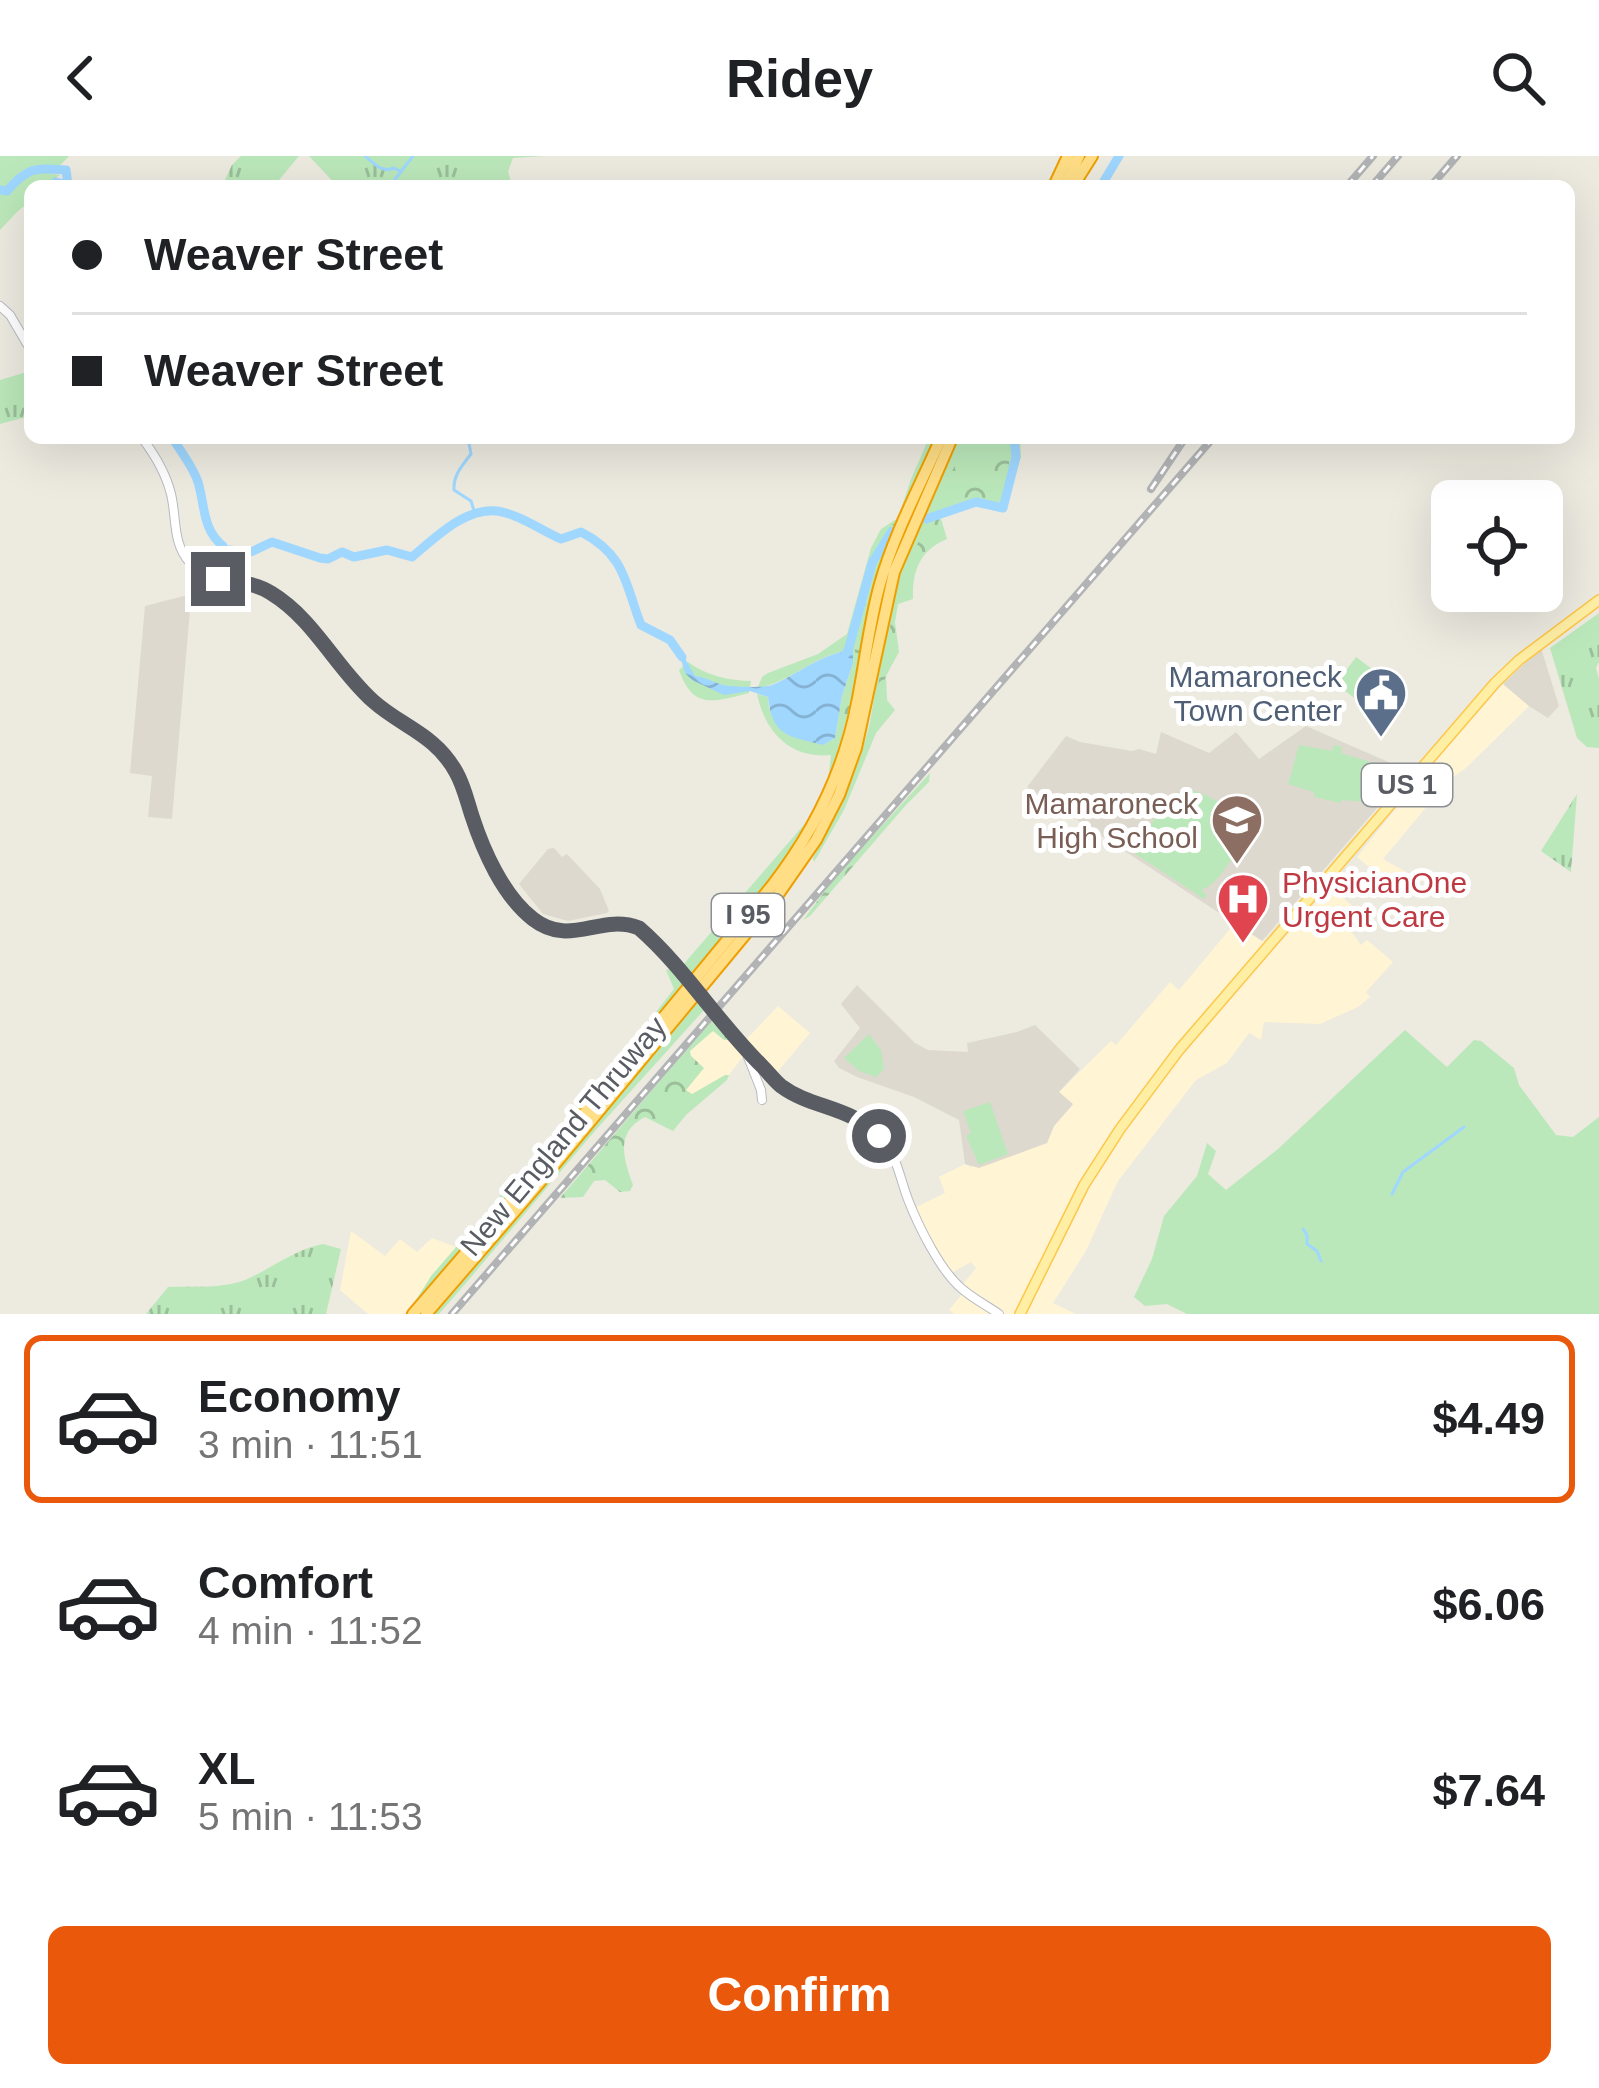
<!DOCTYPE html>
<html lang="en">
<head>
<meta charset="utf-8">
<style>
	:root { --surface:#fff; --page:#f2f2f2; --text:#202124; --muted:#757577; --line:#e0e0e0; --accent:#ea580c }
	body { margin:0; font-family:Helvetica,sans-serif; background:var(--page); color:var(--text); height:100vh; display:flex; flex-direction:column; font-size:45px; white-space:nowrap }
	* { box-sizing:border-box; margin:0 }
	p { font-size:39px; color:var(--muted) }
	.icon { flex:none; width:66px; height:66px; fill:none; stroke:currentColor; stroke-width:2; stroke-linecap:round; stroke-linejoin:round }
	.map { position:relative; height:1158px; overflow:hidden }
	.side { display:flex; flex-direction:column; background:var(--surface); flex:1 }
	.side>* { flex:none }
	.banner { position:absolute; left:24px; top:24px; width:1551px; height:264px; border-radius:18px; box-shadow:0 12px 48px #0002; display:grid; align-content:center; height:264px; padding:0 48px; background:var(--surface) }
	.buttons { position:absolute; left:1431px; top:324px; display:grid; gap:24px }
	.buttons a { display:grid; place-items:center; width:132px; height:132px; border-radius:18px; background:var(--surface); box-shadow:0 12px 48px #0002; font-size:60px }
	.end { position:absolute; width:54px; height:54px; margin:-27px; border:15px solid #595d63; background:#fff; box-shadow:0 0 0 6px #fff }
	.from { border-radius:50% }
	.banner b { display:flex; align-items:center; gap:42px; height:114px; font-size:45px }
	.banner b+b { border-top:3px solid var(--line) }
	.banner i { width:30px; height:30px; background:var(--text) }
	ul { padding:21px 0 0; list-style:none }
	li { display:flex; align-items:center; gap:36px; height:168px; margin:0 24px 18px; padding:0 24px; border:6px solid transparent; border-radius:18px }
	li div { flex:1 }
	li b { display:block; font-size:45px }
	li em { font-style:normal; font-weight:800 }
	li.current { border-color:var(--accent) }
	li>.icon { width:108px; height:108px; stroke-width:1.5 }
	.action { display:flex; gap:24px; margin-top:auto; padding:24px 48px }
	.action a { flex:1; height:138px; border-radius:18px; background:var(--accent); color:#fff; font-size:48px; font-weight:800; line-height:138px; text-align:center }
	header { display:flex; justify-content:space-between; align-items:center; height:156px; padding:0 48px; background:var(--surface); font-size:54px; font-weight:800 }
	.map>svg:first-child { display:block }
	.commercial { fill:#fff4d4 }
	.education { fill:#ddd9cf }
	.grass { fill:#bbe8ba }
	.forest { fill:url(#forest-crowns) }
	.park { fill:url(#park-tufts) }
	.water { fill:url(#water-waves) }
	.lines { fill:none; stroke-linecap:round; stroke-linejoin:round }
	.stream { stroke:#9fd7ff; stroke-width:3 }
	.river { stroke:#9fd7ff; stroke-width:9 }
	.secondary-casing { stroke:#b6bac0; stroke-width:10 }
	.primary-casing { stroke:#fcc74b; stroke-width:12 }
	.highway-casing { stroke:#ee9f00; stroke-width:14 }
	.secondary { stroke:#fff; stroke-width:8 }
	.primary { stroke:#ffefa4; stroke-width:9 }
	.highway { stroke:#ffde86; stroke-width:10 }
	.rail-casing { stroke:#b2b3b4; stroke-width:8 }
	.rail { stroke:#fff; stroke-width:3; stroke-dasharray:9; stroke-linecap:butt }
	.secondary-bridge-casing { stroke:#b6bac0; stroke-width:10; stroke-linecap:butt }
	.secondary-bridge { stroke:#fff; stroke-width:8 }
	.route { stroke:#595d63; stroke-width:15 }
	.labels { text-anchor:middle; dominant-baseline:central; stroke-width:10; stroke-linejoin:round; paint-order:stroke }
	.shield { fill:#fff; stroke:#8b8e92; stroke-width:3 }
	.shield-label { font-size:27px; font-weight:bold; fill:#595d63 }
	.service-label { font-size:30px; fill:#4e5e75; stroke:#fff; text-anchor:end }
	.education-label { font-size:30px; fill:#785e54; stroke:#fff; text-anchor:end }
	.health-label { font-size:30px; fill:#be3a42; stroke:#fff; text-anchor:start }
	.street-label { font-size:30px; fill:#595d63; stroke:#fff }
</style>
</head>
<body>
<header><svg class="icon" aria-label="back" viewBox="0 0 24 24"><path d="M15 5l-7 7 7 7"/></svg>Ridey<svg class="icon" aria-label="search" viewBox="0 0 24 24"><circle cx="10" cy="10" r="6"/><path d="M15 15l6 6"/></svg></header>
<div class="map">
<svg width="1599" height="1158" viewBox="0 0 1599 1158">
	<defs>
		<pattern id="forest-crowns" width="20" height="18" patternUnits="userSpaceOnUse" patternTransform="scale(3)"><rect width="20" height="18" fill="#bbe8ba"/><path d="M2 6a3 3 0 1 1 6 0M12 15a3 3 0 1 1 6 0" fill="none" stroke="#9bbf9b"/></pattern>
		<pattern id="park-tufts" width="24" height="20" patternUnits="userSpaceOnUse" patternTransform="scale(3)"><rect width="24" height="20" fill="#bbe8ba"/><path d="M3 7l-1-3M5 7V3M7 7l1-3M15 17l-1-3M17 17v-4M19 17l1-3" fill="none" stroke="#9bbf9b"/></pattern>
		<pattern id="water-waves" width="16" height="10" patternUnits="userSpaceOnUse" patternTransform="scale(3)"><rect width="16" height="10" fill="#9fd7ff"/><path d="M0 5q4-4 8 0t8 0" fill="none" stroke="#85b2d2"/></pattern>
	</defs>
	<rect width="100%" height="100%" fill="#edeae0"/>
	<path class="commercial" d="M1503 528 1529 550 1466 612 1448 625 1383 703 1408 717 1396 734 1357 701 1434 605Z
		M1330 731 1355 752 1344 766 1361 789 1367 784 1393 806 1366 836 1370 841 1358 851 1320 868 1264 866 1261 884 1249 877 1227 907 1196 924 1118 1025 1086 1095 1053 1147 1076 1158H954L949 1154 963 1137 959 1133 976 1112 971 1106 946 1120 910 1054 945 1037 939 1021 965 1008 970 1011 1047 987 1054 970 1073 949 1059 936 1111 885 1116 889 1170 826 1179 834 1235 767 1275 792Z
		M778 850 810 877 774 920 747 895 729 919 692 939 688 937 686 934 703 912 690 899V895L697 888 713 874 739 891Z
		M351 1075 385 1100 400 1083 417 1096 432 1082 456 1091 404 1158H368L340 1134Z"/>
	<path class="education" d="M188 439 191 442 172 663 148 661 152 620 130 617 145 450Z
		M1541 492 1559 550 1548 562 1529 550 1503 528Z
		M1306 570 1409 615 1262 785 1027 631 1066 580 1080 586 1132 595 1139 593 1156 598 1161 576 1209 597 1236 576 1259 603Z
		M554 692 562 701 567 698 600 733 609 755 607 757 568 765 543 758 519 728 548 693Z
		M857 829 915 887 928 894 968 896 967 887 1017 876 1035 869 1080 913 1059 936 1073 948 1054 970 1047 987 979 1012 965 1008 959 964 914 941 857 921 839 912 834 905 860 872 841 848Z"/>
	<path class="grass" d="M0 0H69L41 30H30V42L0 74Z
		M929 282H934C912 332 886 383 872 436 854 499 852 563 828 625L831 599C790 603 765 576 757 538L768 541 769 553 823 589 835 582 842 540 853 507V495C821 493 786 530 758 531L762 521 768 517 818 498 847 478 871 392 881 373 898 362 911 323Z
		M960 282H1020L1021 301 1004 355 973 349 940 359 947 383C920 394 912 415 913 443L898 448 895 466 899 496 886 520 887 544 895 554 876 577 844 654 814 706 813 702 841 650 862 596 870 566 888 457 898 421 909 390Z
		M1356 501 1399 533 1378 560 1336 528Z
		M688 506C705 519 730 525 751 525L749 537C713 546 693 554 679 514Z
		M1299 589 1332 595 1334 589 1342 591 1341 597 1377 608 1368 646 1342 644 1341 647 1314 641V636L1288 628Z
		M1185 633C1203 634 1247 659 1244 680 1242 689 1234 699 1229 707 1220 719 1215 729 1201 734L1207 739 1204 743 1134 697 1136 693 1143 696C1143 674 1165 642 1185 633Z
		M808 664 778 712 689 820 683 810 688 803Z
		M671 813 683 828 510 1037 413 1149 431 1120 625 896 674 833 666 814Z
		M698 845 704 854 594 976 460 1134 439 1158H435L535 1042Z
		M1405 874 1447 911 1474 884 1481 885 1514 912 1519 929 1556 979 1573 981 1599 961V1158H1187L1167 1148 1145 1150 1134 1141 1152 1103 1164 1060 1197 1020 1207 987 1216 995 1208 1018 1226 1034 1278 993Z
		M869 878 881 894 884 913 876 921 859 915 844 902Z
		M990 946 1008 998 979 1009 966 980 971 977 963 955Z"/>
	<path class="forest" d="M43 16 60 19 45 30H30V46L0 68C0 39 17 27 43 16Z
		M969 282H1019L1008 290C1010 310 1011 333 992 345 975 336 951 342 938 356L940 370 938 380 920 403 908 427 902 430 924 370Z
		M891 368H897L874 426 848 558 831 609 844 540 856 500 853 487 870 419C864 403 878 378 891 368Z
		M894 452 896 495 884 525 887 559 869 586 867 583Z
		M930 617 929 626 906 649 810 760 803 764 838 718Z
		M711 865 729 884H724L713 875 690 895 691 900 704 912 686 934 692 938 725 919H729L727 924 686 959 673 975 645 961C614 977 624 1003 633 1029L630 1035 620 1036 605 1024 594 1025 583 1041 560 1042Z"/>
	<path class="park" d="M241 0H299L274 30H222L232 9Z
		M309 0H545L513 2 508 15 512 30H337Z
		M30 215V260L0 268V224Z
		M1599 457V506L1596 512 1599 523V592L1587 591 1577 582 1550 492Z
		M1577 638 1571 716 1541 695Z
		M323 1088 341 1093 326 1158H146L168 1131C193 1130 221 1133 245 1124 271 1113 295 1093 323 1088Z"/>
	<path class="water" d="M678 494 682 497 695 520C706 521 712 526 723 529 731 531 765 532 772 529 797 519 826 494 853 495V507L842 540 835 582 823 589C789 580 772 581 768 541L750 535 724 539 692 524 685 517Z"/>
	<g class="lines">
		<path class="stream" d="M365 0C375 8 381 17 394 12L400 15
			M394 30 393 26 413 0
			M468 282 471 298C462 310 453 319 454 334L471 345 475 358
			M1392 1038 1403 1016 1464 971
			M1303 1073 1307 1079V1088L1317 1095 1321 1105"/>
		<path class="river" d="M1101 30 1119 0
			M0 34 7 35C28 10 37 12 66 14L68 29 56 26 52 30
			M172 282C181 295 193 311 198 326 205 349 202 373 223 390
			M926 363 976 346 1003 352 1016 301 1014 282
			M229 394 251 396 272 386 320 402 328 403 342 396 354 401 387 394 412 401C434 383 465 351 497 355 518 358 541 374 561 383L581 376C626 399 625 428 641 469L670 484 682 501
			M841 503 848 495 872 407 892 375"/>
		<g class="secondary-casing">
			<path id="secondary" d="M0 150 10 159 30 193
				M142 282C155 299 166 318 171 338 177 363 172 387 190 407 210 430 241 421 266 433 312 456 336 512 373 545 397 566 422 573 445 600 465 624 469 655 480 684 490 710 509 741 529 760 567 795 597 755 633 770 654 778 669 805 684 821
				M718 863C738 885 758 912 781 930 812 952 852 950 879 979 898 1000 899 1021 909 1046 919 1071 940 1114 961 1132 972 1142 986 1149 999 1158
				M748 901 761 934 762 944"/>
		</g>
		<g class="primary-casing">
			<path id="primary" d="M1020 1158 1084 1029 1120 973 1179 894 1495 527 1519 504 1599 444"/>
		</g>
		<g class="highway-casing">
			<path id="highway" d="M1054 30 1068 0
				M1065 30 1079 0
				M1073 30 1092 0
				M413 1158 545 1005 771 731C813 677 844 615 857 547 865 508 869 467 880 428 894 378 920 330 941 282
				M426 1158 540 1026 777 740 816 684 839 639 856 592 894 416 952 282"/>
		</g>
		<use href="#secondary" class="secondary"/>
		<use href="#primary" class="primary"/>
		<use href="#highway" class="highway"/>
		<g class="rail-casing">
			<path id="rail" d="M1347 30 1373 0
				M1372 30 1398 0
				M1431 30 1457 0
				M1151 333 1185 282
				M452 1158 1213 282"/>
		</g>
		<use href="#rail" class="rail"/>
		<g class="secondary-bridge-casing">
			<path id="secondary-bridge" d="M684 821 718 863"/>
		</g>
		<use href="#secondary-bridge" class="secondary-bridge"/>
	</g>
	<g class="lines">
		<path class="route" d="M218 423C236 426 256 427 271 437 314 463 336 512 373 545 402 571 435 578 456 616 464 630 467 645 472 660 483 694 503 740 533 763 570 792 600 757 639 772 685 812 718 867 762 910 768 916 774 924 781 930 812 953 848 949 879 980"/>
	</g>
	<defs>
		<g id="civic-pin" transform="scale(2.7)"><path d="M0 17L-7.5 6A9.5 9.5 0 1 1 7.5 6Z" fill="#5c6f8a" stroke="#fff"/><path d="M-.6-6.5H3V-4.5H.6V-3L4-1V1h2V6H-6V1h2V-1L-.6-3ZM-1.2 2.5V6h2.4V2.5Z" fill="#fff"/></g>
		<g id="school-pin" transform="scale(2.7)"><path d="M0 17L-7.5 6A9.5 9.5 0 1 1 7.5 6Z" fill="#8d6e63" stroke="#fff"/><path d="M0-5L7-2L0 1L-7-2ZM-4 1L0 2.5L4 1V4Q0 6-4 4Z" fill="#fff"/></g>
		<g id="hospital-pin" transform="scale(2.7)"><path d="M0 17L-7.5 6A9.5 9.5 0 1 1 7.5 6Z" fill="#e0444e" stroke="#fff"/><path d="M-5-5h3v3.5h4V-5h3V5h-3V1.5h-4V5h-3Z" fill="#fff"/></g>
	</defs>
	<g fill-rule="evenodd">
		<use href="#civic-pin" x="1381" y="537"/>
		<use href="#school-pin" x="1237" y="664"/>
		<use href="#hospital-pin" x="1243" y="743"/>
	</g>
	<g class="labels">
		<g class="shield">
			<rect x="1362" y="608" width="90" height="42" rx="9"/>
			<rect x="712" y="738" width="72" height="42" rx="9"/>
		</g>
		<g class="shield-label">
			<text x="1407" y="629">US 1</text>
			<text x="748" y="759">I 95</text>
		</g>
		<g class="service-label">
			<text x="1342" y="520">Mamaroneck<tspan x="1342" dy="34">Town Center</tspan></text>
		</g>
		<g class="education-label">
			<text x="1198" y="647">Mamaroneck<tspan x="1198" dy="34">High School</tspan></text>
		</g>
		<g class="health-label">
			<text x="1282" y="726">PhysicianOne<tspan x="1282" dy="34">Urgent Care</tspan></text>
		</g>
		<g class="street-label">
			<text transform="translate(563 980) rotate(-50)">New England Thruway</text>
		</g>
	</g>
</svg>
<div class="buttons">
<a><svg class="icon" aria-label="locate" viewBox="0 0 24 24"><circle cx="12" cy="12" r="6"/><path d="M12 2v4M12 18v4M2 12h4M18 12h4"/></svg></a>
</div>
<i class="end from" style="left:879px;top:980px"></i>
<i class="end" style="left:218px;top:423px"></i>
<div class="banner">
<b><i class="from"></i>Weaver Street</b>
<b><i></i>Weaver Street</b>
</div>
</div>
<section class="side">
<ul>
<li class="current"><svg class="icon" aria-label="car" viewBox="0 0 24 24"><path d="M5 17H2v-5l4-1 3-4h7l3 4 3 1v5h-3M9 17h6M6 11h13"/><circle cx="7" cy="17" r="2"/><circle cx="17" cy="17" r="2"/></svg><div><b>Economy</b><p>3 min · 11:51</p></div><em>$4.49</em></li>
<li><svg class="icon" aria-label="car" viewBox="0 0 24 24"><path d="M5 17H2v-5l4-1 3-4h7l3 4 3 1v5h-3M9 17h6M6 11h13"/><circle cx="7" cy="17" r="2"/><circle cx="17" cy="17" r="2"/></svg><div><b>Comfort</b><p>4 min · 11:52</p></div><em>$6.06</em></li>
<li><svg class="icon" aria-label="car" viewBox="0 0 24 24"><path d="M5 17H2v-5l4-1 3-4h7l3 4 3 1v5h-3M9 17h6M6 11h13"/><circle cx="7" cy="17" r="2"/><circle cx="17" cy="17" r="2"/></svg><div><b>XL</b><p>5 min · 11:53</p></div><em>$7.64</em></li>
</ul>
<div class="action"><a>Confirm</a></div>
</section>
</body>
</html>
